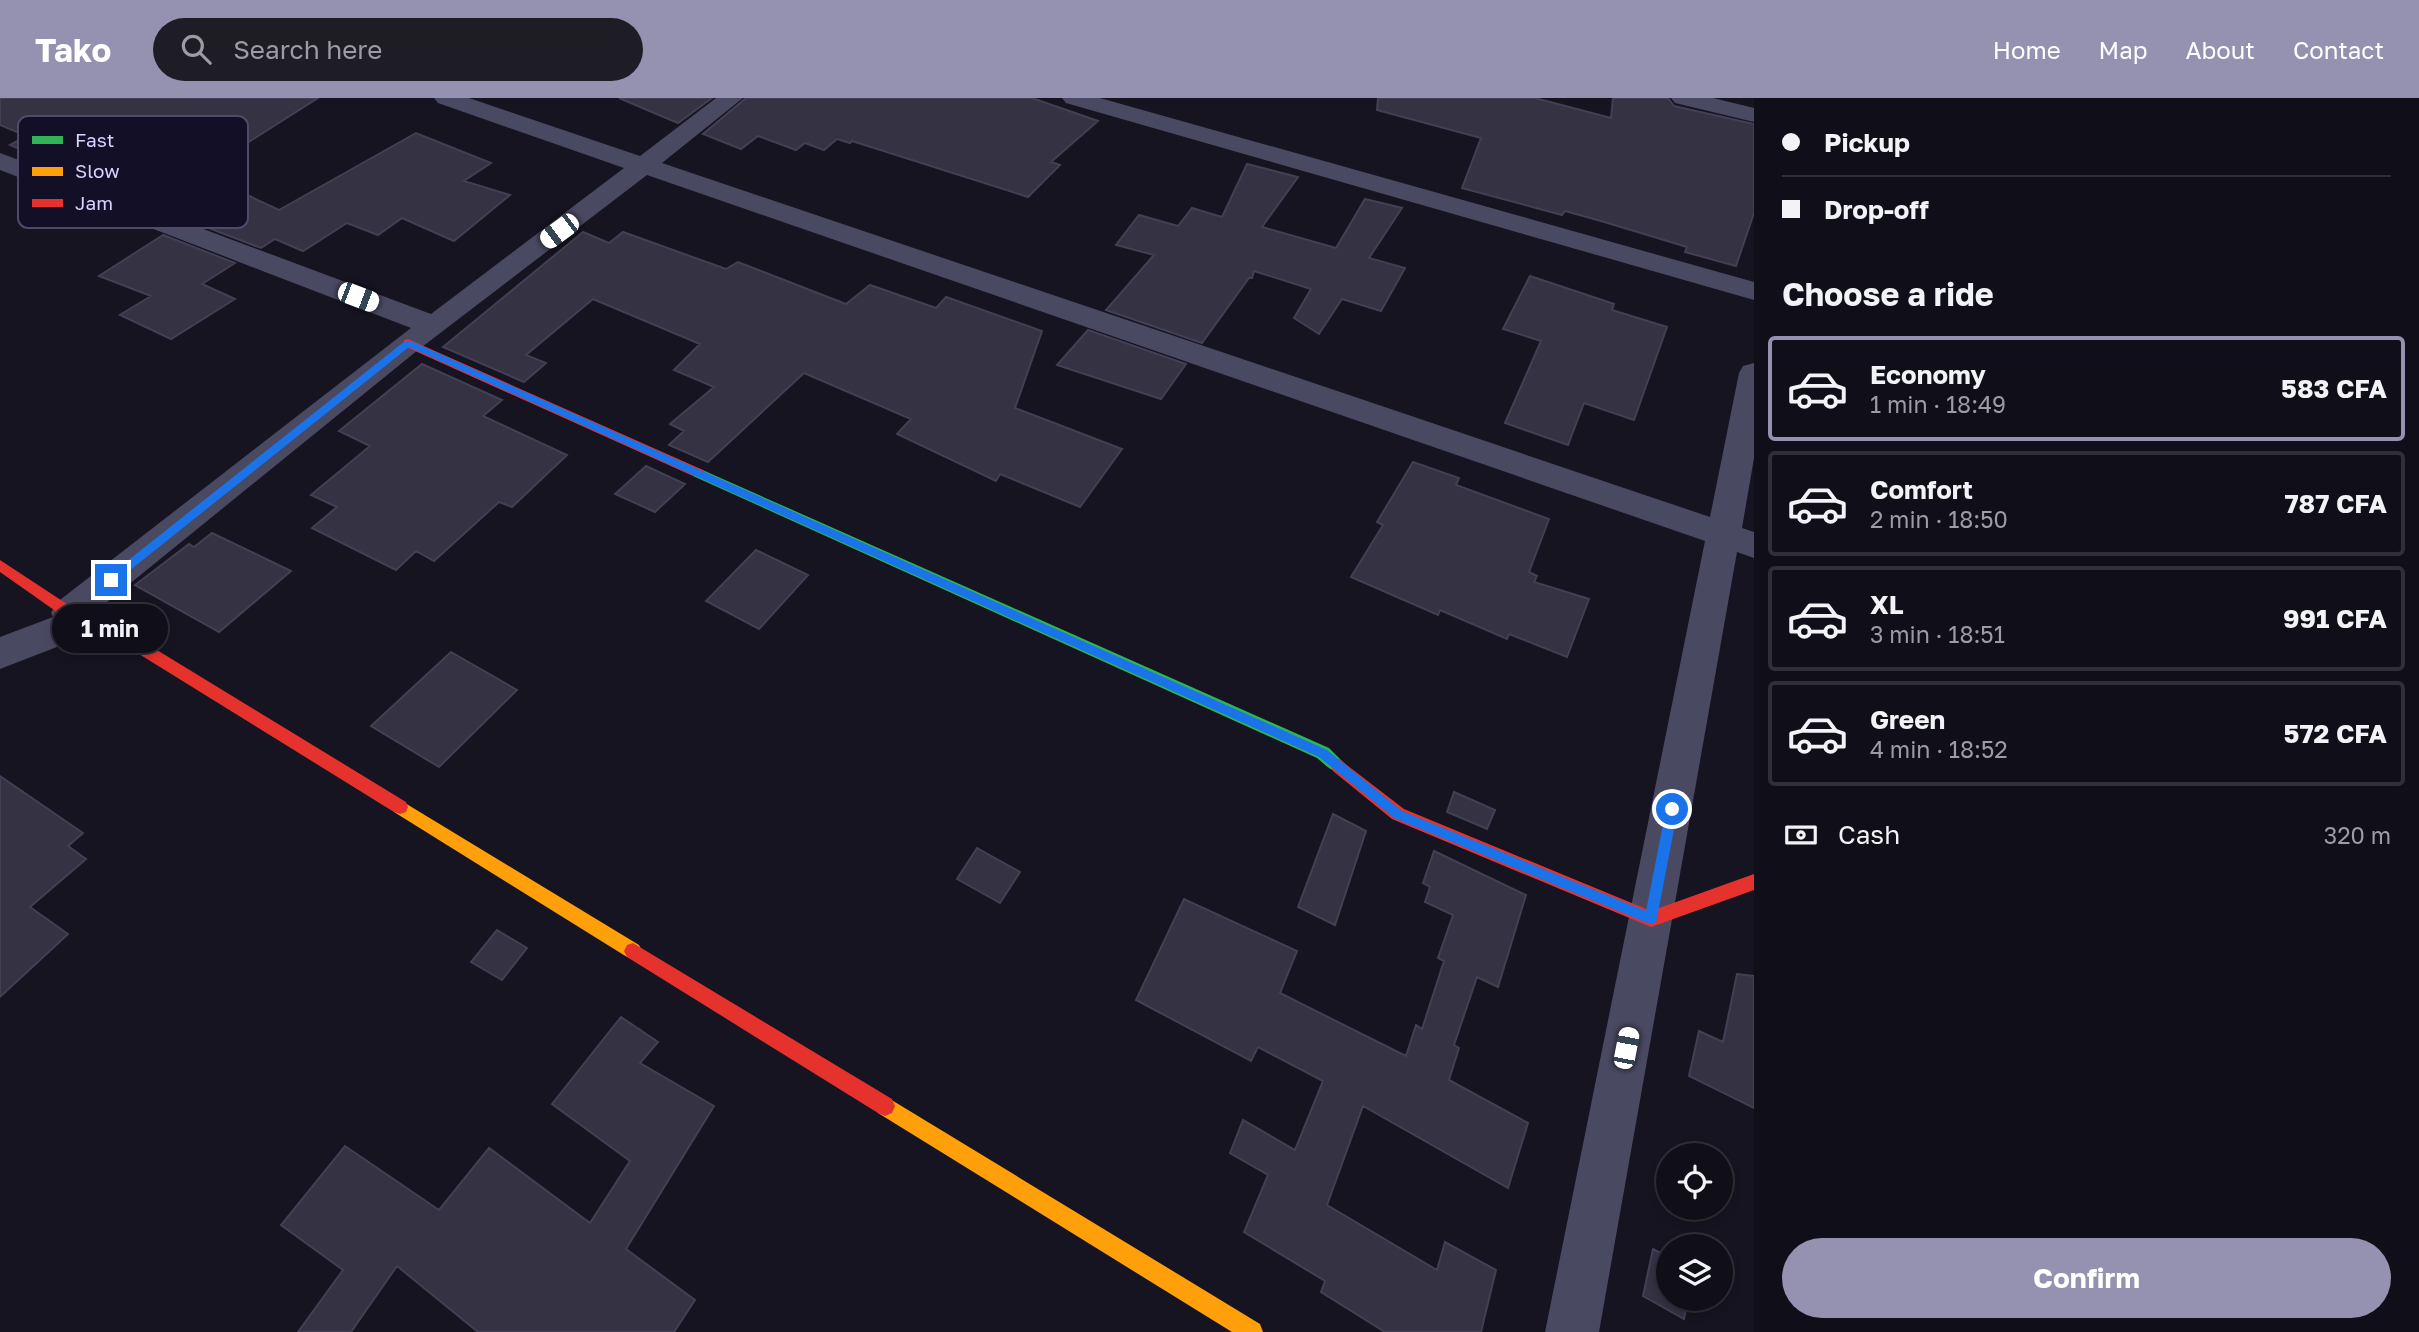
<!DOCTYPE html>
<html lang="en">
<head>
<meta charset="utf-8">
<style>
	:root { --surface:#100f19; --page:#1e1d26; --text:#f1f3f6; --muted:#9c9ca2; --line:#302f38; --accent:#9591b1 }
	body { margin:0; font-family:"Golos Text",sans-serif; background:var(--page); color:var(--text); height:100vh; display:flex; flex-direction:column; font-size:26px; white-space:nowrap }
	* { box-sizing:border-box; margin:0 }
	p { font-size:23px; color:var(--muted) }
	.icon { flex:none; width:38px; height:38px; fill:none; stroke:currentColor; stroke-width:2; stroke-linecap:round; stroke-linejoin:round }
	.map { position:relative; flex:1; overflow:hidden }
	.drawer { display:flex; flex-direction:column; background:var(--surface); width:665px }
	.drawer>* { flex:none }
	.top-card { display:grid; align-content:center; height:154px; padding:0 28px; background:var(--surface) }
	.buttons { position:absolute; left:1656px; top:1045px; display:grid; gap:14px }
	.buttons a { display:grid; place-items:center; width:77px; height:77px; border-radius:50%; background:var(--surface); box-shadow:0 4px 10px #0003,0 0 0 2px var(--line); font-size:35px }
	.end { position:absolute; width:32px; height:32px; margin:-16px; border:9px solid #1a73e8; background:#fff; box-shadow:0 0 0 4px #fff }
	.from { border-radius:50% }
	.bubble { position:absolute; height:49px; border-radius:24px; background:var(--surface); box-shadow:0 4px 10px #0003,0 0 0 2px var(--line); font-size:23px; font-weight:700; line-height:49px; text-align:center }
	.car { position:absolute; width:21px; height:42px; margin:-21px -10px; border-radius:9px; box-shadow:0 0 5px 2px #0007; background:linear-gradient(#fff 24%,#345 0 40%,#fff 0 76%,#345 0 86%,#fff 0) }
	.top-card b { display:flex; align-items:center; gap:24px; height:66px; font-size:26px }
	.top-card b+b { border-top:2px solid var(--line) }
	.top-card i { width:18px; height:18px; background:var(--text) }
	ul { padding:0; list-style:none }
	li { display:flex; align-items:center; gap:21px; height:105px; margin:0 14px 10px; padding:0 14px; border:4px solid var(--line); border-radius:7px }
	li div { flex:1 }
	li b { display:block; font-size:26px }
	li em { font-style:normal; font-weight:700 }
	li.selected { border-color:var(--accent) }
	li>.icon { width:63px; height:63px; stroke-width:1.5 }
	h2 { padding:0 28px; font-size:32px; line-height:84px }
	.pay { display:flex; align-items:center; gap:18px; height:77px; padding:0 28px; font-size:26px }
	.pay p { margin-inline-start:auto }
	.button { display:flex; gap:14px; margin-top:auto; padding:14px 28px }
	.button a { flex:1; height:80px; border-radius:42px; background:var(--accent); color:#fff; font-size:28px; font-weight:700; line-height:80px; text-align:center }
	header { display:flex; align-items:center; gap:42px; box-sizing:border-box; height:98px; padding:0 35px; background:var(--accent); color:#fff }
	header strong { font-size:33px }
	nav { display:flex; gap:38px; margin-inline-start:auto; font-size:24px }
	.search { width:490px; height:63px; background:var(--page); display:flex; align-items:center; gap:18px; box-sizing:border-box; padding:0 24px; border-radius:38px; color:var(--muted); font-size:26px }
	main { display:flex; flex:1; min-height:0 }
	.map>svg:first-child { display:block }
	.building { fill:#343243; stroke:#433f54; stroke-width:2 }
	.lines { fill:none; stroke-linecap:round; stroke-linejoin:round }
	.street { fill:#4a4962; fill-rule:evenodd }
	.fast { fill:#30b455; fill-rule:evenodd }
	.slow { fill:#ff9f0a; fill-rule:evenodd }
	.jam { fill:#e5322d; fill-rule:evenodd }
	.route { fill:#1a73e8 }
	.key { fill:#130f26; stroke:#4e4a67; stroke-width:2 }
	.key-label { font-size:19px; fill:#d9d4ff }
</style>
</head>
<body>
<header>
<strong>Tako</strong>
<div class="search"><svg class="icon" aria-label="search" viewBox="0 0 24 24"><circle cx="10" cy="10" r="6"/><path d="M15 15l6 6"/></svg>Search here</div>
<nav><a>Home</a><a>Map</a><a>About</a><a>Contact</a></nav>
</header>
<main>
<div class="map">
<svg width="1754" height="1234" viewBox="0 0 1754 1234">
	<rect width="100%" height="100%" fill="#161421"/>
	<path class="building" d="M0 0H318L200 75 279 112 416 35 491 65 464 83 510 97 454 143 402 120 378 137 347 125 303 153 275 141 261 150 175 117 10 47 27 38 0 27Z
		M619 0H712L678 25Z
		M746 0H1032L1098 23 1051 64 1060 67 1028 99 852 43 850 45 837 41 824 52 805 45 796 52 758 38 741 51 703 36Z
		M1378 0H1535L1611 20 1613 0H1668L1674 8 1754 26V115L1736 168 1685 154 1687 149 1601 123 1565 113 1562 117 1462 90 1481 40 1377 12Z
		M1247 66 1298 79 1262 129 1336 150 1365 101 1402 110 1369 160 1405 170 1381 213 1342 201 1319 236 1294 220 1311 191 1254 173 1252 180H1249L1202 245 1106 212 1154 157 1116 147 1139 117 1178 128 1192 110 1222 119Z
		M583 134 609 145 623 134 726 171 738 164 846 206 870 187 936 210 946 199 1042 233 1015 310 1122 351 1080 409 1000 376 996 383 897 336 911 321 804 275 708 364 669 347 684 333 670 326 714 289 674 272 700 246 593 201 526 257 546 265 524 284 443 249Z
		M163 137 235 165 202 186 235 201 171 241 120 217 151 198 99 178Z
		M1530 178 1614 206 1612 212 1667 229 1634 322 1584 305 1568 347 1505 325 1541 243 1503 231Z
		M1088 232 1186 266 1161 301 1057 267Z
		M422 266 502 302 483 318 567 357 512 409 499 404 434 463 416 453 396 472 312 430 337 409 311 397 370 348 339 333Z
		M1413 364 1459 380 1456 387 1549 421 1529 474 1537 478 1534 484 1589 501 1567 559 1509 536 1507 541 1440 512 1438 517 1351 479 1383 427 1377 424Z
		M646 368 685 386 655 414 615 396Z
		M212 435 291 473 219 534 135 487 189 446 194 449Z
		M756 452 808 477 759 531 706 503Z
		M451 554 517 592 439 669 371 628Z
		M0 678 83 735 68 748 86 761 30 809 68 836 0 899Z
		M1454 694 1495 712 1487 731 1447 714Z
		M1333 716 1366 733 1335 827 1298 809Z
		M977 750 1020 774 1000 805 957 781Z
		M1434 753 1526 797 1498 889 1477 879 1454 947 1459 950 1449 982 1528 1025 1508 1090 1363 1008 1327 1107 1437 1172 1445 1144 1496 1172 1481 1234H1385L1321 1194 1325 1183 1244 1134 1268 1077 1230 1055 1243 1022 1295 1052 1323 983 1258 949 1251 963 1136 902 1184 801 1297 853 1280 895 1406 958 1416 927 1422 931 1444 863 1438 860 1453 817 1425 804 1430 789 1423 785Z
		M497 832 527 850 502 882 471 864Z
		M1737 876 1754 878V1010L1689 978 1699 933 1723 944Z
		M621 919 658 944 640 965 714 1008 626 1151 695 1202 674 1234H478L397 1168 351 1234H298L343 1172 281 1127 345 1048 439 1112 489 1050 590 1125 630 1063 552 1006Z
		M1653 1151 1668 1159V1200H1688L1684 1221 1643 1198Z"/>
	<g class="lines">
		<path class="street" d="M434 0H469L640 58 716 0H743L662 65 1710 419 1739 275 1743 268 1754 265V360L1742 430 1754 434V460L1737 454 1599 1234H1545L1705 443 647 77 418 252 101 509 106 510 111 520 106 530 0 571V539L53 519 51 515 56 505 411 230 0 72V55L431 216 624 70 438 5Z
			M1062 0H1100L1754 184V202L1066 5Z
			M1671 0H1713L1754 10V24L1675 5Z"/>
		<path class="fast" d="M698 370 1329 650 1347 668 1345 673C1333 677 1326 667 1317 660L693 378V372Z"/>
		<path class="slow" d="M400 702 639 847 642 853 639 859 633 861 627 859 394 714 392 709 394 704Z
			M885 998 1260 1226 1263 1234H1232L878 1015 875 1008 878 1001Z"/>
		<path class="jam" d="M408 241 703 372 705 375 703 378H693L404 248V242Z
			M0 462 73 510 98 516 406 704 408 709 406 714 400 716 394 714 89 525 64 519 0 474Z
			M1339 661 1404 711 1651 813 1754 776V792L1651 829 1392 721 1333 673 1331 668 1333 663Z
			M633 845 892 1001 895 1008 892 1015 885 1018 878 1015 627 859 624 853 627 847Z"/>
	</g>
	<path class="route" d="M405 243H411L1327 652 1402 713 1646 813 1666 711 1672 706 1677 708 1678 711 1656 825H1647L1394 720 1319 659 409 249 114 485H107V479Z"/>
	<rect x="18" y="18" width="230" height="112" rx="10" class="key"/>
	<rect x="32" y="38" width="31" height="8" fill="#30b455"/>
	<rect x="32" y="69" width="31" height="9" fill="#ff9f0a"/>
	<rect x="32" y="101" width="31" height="8" fill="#e5322d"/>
	<g class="key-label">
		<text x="75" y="49">Fast</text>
		<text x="75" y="80">Slow</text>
		<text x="75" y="112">Jam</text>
	</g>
</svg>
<div class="buttons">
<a><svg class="icon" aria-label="locate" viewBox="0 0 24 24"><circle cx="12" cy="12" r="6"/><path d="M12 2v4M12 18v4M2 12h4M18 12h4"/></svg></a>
<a><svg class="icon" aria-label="layers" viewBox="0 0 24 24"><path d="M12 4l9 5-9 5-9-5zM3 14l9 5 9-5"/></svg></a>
</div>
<i class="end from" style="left:1672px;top:711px"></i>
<i class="end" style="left:111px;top:482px"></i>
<div class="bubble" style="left:52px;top:506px;width:116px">1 min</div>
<i class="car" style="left:559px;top:133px;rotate:233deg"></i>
<i class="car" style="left:358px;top:199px;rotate:111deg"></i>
<i class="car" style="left:1626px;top:950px;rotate:11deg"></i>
</div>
<section class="drawer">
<div class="top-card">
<b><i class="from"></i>Pickup</b>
<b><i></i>Drop-off</b>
</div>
<h2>Choose a ride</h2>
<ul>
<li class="selected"><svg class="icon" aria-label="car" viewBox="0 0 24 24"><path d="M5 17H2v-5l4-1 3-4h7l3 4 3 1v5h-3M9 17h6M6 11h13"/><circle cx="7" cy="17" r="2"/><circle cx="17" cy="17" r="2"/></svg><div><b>Economy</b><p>1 min · 18:49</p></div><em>583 CFA</em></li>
<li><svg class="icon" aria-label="car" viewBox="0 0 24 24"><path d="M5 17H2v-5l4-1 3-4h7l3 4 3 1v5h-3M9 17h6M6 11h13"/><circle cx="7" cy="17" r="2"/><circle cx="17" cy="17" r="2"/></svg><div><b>Comfort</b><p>2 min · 18:50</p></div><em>787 CFA</em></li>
<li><svg class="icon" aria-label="car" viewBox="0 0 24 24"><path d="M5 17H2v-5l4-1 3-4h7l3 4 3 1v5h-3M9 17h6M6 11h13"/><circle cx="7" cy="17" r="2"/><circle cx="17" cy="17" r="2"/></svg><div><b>XL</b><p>3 min · 18:51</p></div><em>991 CFA</em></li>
<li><svg class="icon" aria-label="car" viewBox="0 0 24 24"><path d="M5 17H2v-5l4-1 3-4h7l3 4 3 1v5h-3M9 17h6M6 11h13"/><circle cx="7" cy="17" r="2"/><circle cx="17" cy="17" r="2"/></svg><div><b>Green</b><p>4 min · 18:52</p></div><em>572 CFA</em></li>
</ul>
<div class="pay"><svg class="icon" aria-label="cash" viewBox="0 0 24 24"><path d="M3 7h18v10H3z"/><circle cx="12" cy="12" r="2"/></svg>Cash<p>320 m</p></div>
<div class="button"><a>Confirm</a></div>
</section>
</main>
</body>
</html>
